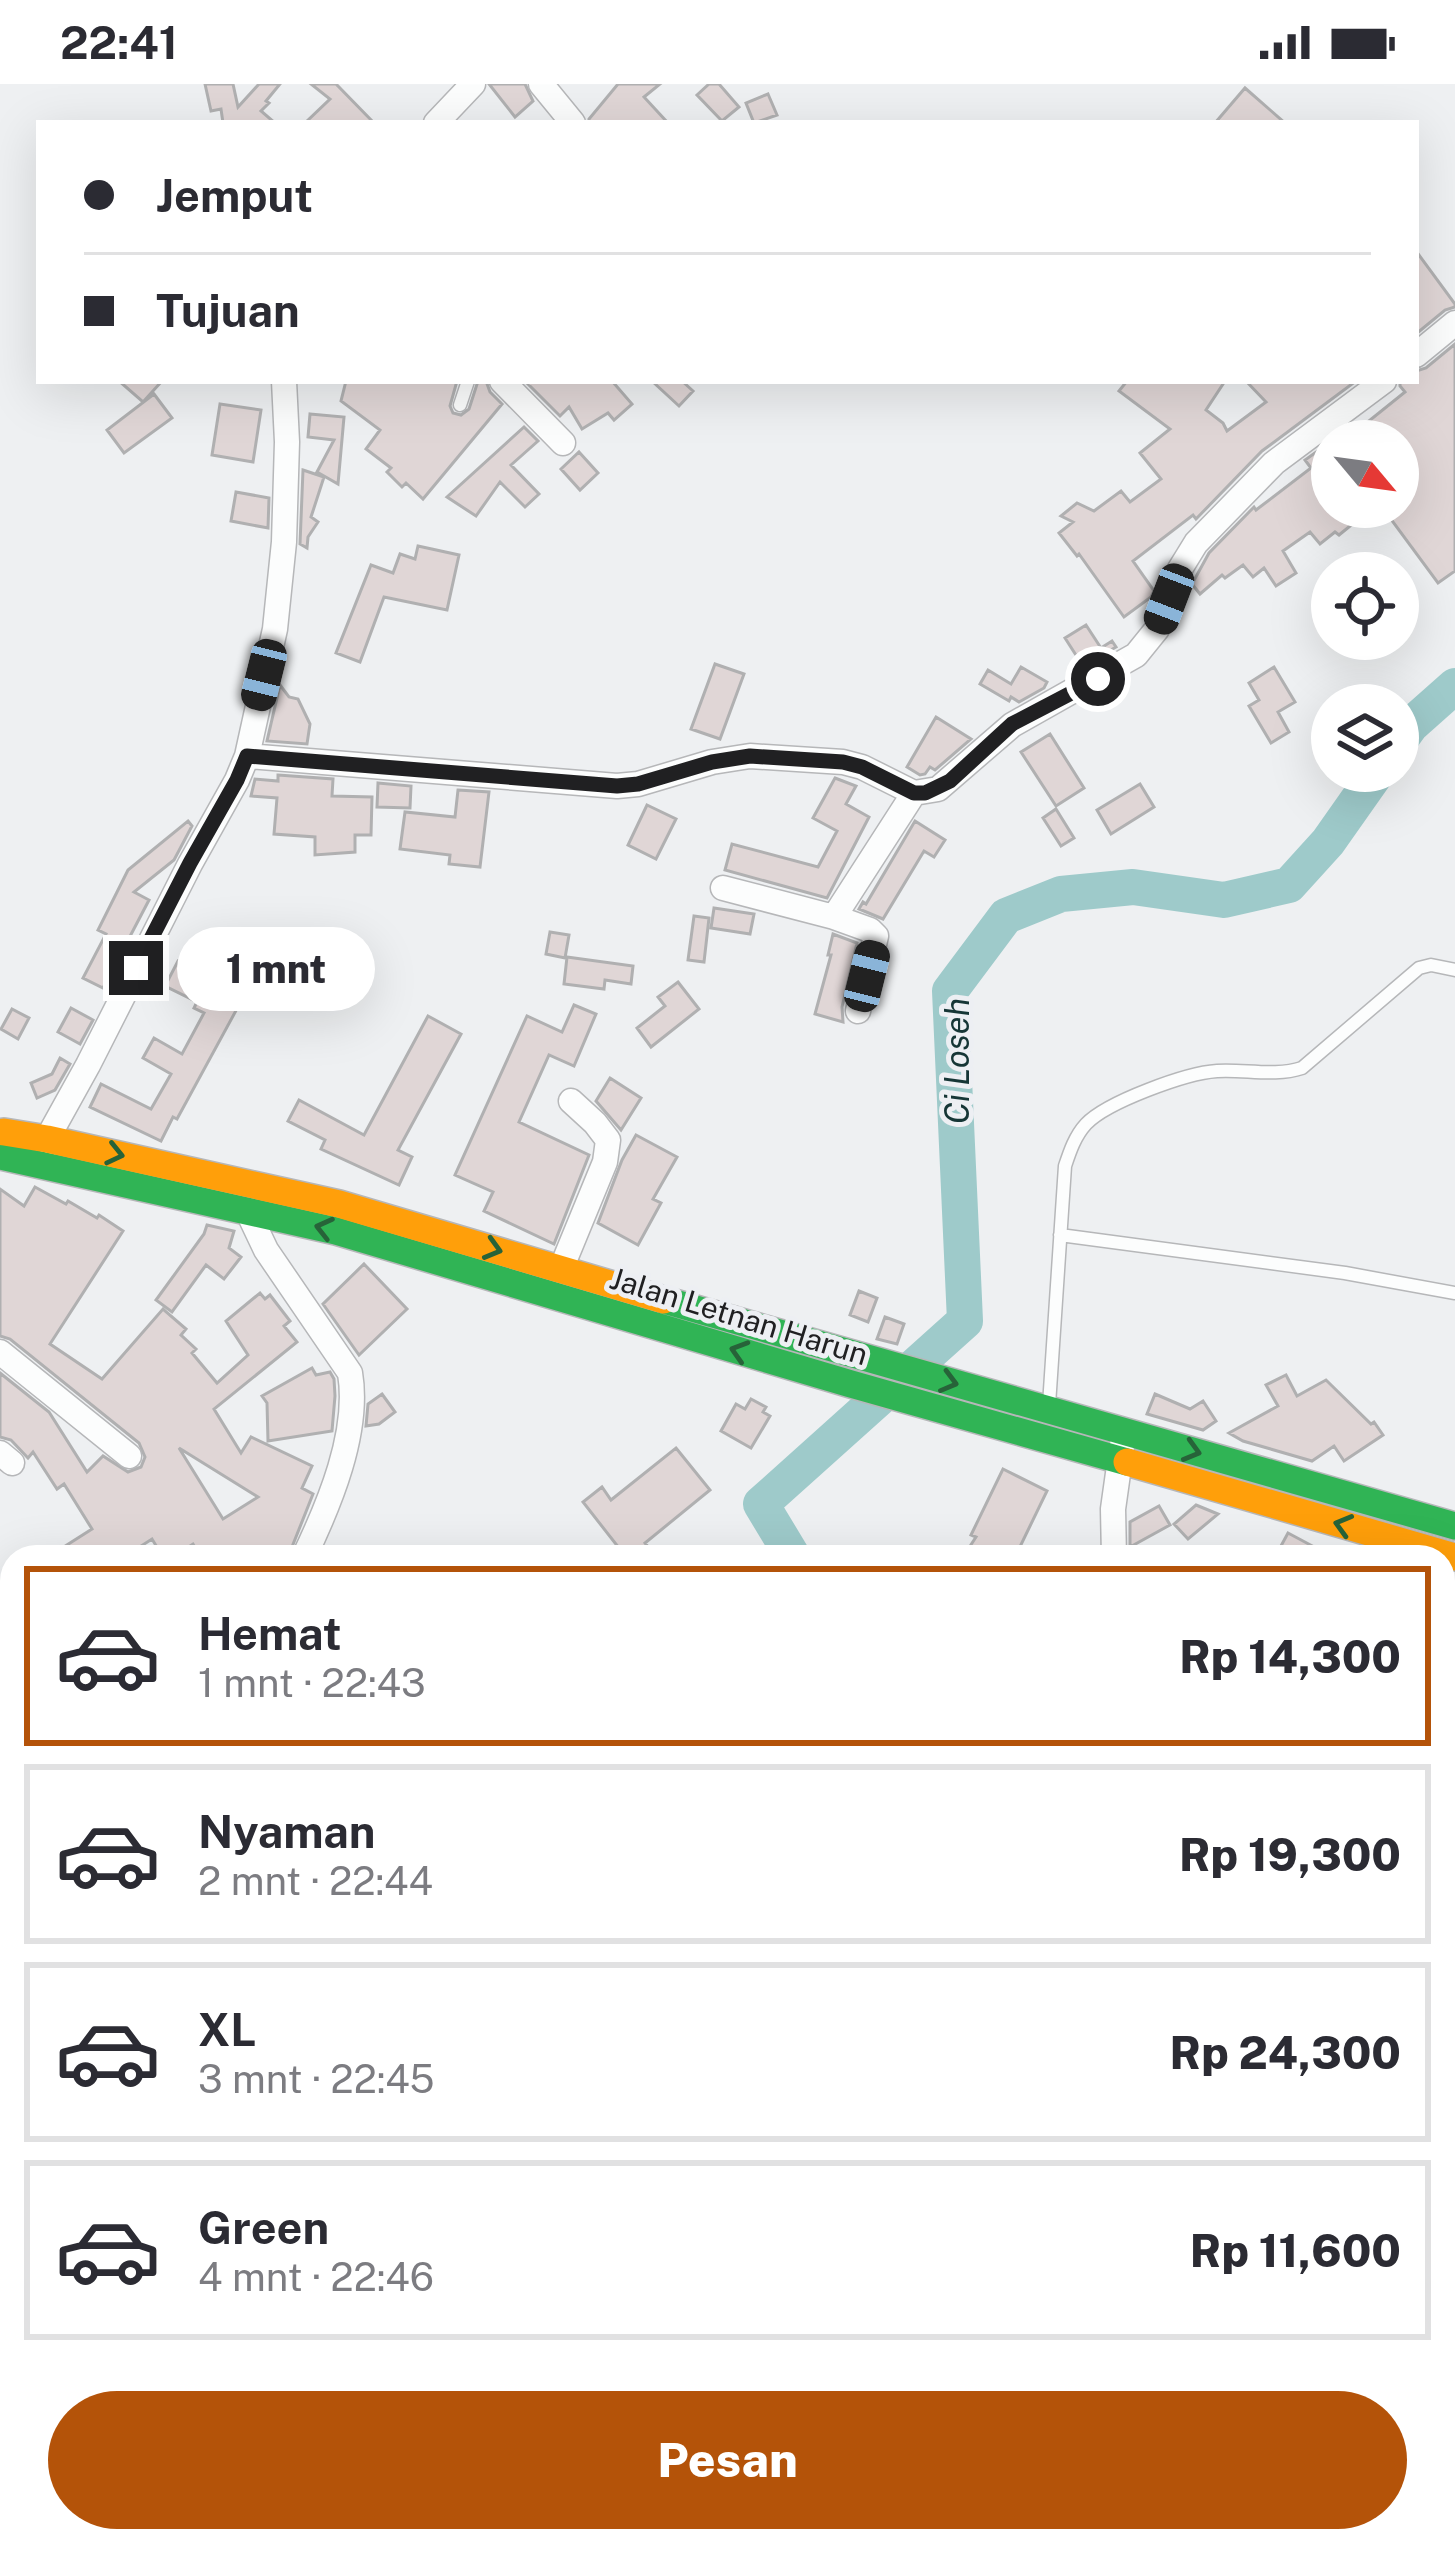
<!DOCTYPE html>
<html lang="id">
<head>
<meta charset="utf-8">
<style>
	:root { --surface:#fff; --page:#f7f7f7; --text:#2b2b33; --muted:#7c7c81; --line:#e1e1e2; --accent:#b45309 }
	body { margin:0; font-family:"Public Sans",sans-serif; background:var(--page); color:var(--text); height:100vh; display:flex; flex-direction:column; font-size:45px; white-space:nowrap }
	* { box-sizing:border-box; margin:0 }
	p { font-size:39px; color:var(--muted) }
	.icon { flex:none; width:66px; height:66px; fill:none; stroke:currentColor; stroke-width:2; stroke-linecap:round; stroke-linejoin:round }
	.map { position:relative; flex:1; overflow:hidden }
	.details { position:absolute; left:0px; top:1461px; width:1455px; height:1008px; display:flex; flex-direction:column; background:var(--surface); border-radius:36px 36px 0 0; box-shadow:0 12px 48px #0002 }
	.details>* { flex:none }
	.hud { position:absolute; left:36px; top:36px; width:1383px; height:264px; border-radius:0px; box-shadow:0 12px 48px #0002; display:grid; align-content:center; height:264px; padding:0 48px; background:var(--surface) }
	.needle { width:78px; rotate:119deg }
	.controls { position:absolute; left:1311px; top:336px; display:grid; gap:24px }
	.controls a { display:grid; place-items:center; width:108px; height:108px; border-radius:50%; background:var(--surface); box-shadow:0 12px 48px #0002; font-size:60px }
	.end { position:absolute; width:54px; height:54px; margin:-27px; border:15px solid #202022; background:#fff; box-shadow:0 0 0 6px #fff }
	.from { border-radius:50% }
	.bubble { position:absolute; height:84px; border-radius:42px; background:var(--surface); box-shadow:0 12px 48px #0002; font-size:39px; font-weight:800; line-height:84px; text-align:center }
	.car { position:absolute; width:36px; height:72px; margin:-36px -18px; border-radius:15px; box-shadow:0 0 9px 3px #0007; background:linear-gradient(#222 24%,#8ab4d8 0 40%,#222 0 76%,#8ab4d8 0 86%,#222 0) }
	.hud b { display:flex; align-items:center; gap:42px; height:114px; font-size:45px }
	.hud b+b { border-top:3px solid var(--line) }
	.hud i { width:30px; height:30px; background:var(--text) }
	ul { padding:21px 0 0; list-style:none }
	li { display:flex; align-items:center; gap:36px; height:180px; margin:0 24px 18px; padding:0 24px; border:6px solid var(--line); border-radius:0px }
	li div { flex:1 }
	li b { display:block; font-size:45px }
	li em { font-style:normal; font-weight:800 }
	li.current { border-color:var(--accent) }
	li>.icon { width:108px; height:108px; stroke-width:1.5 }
	.cta { display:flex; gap:24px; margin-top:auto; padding:24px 48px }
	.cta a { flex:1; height:138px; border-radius:72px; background:var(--accent); color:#fff; font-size:48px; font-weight:800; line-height:138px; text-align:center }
	.status { display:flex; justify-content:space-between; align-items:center; height:84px; padding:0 60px; background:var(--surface); direction:ltr }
	.status svg { height:33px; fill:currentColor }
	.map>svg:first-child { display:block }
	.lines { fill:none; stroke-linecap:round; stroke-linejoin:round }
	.river { stroke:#9ecaca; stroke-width:36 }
	.building { fill:#e0d6d6; stroke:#b0b0b1; stroke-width:3; fill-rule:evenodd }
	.lane-casing { stroke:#b6b7b9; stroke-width:15 }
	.street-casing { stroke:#b6b7b9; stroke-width:27 }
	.fast-casing { stroke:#b6b7b9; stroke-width:30 }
	.slow-casing { stroke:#b6b7b9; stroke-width:30 }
	.lane { stroke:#fcfdfd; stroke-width:12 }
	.street { stroke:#fcfdfd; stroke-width:24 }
	.fast { stroke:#30b455; stroke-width:27 }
	.slow { stroke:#ff9f0a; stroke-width:27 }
	.oneway { stroke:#276339 }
	.route { stroke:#202022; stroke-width:15 }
	.labels { text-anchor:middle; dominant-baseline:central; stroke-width:10; stroke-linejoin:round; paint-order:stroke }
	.street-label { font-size:30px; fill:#202022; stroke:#edeff3 }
	.water-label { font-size:33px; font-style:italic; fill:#163636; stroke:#edeff3 }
</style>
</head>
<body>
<div class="status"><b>22:41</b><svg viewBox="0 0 49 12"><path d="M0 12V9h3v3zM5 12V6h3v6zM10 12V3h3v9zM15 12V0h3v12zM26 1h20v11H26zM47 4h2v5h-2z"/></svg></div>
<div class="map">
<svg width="1455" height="2469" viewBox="0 0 1455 2469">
	<rect width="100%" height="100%" fill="#eef0f2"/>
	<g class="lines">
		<path class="river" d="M1398 659 1411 641 1455 602
			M793 1473 761 1420 965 1237 950 907 1006 832 1061 810 1133 803 1224 816 1289 801 1328 758 1378 687
			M0 2259H12"/>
	</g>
	<path class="building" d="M205 0H233L238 23 259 0H280L266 17 269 19 261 27 275 39H223L221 25 211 27Z
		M311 0H336L374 39H305L330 15Z
		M489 0H525L533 17 515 33Z
		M618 0H660L644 13 668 39H589V35Z
		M709 0H719L739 23 722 37 697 11Z
		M1245 4 1285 39H1215Z
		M768 10 777 31 754 39 746 19Z
		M1416 167 1455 220V223L1445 226 1416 250Z
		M1455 260V487L1438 499 1382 423H1398V357H1344L1405 308 1400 302V297H1416V287L1426 284Z
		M119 297H162L143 318Z
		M346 297H457L450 322 453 329 461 331 469 325 478 297H486L490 308 502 320 423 415 406 399 402 403 387 388 391 384 366 365 380 346 341 317Z
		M531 297H612L632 320 614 336 608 329 582 345 569 323 560 332 528 300Z
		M652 297H682L693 307 679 322Z
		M1127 297H1225L1206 326 1223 339 1227 347 1266 318 1246 297H1356L1262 367 1196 435 1193 431 1133 477 1154 507 1151 513 1124 533 1079 470 1077 472 1059 449 1073 438 1061 432 1077 419 1094 427 1121 407 1130 418 1161 395 1140 369 1170 345 1119 307Z
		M154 310 172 334 124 369 107 346Z
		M220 320 261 326 253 378 212 371Z
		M310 330 344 333 338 400 317 388 334 356 308 353Z
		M524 343 538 357 511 381 539 410 525 423 500 398 476 432 447 413Z
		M1319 366 1332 383V423H1342L1355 438 1339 451 1335 448 1320 460 1310 448 1283 467 1296 489 1276 502 1264 484 1253 493 1243 481 1225 494 1222 491 1200 510 1192 500 1209 469 1254 423 1256 426 1311 384 1305 376Z
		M579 368 598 389 580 406 561 385Z
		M303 386 324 393 311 433 318 438 308 453 307 464 300 460Z
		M236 408 269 414 268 444 231 437Z
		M418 462 459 471 447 526 384 513 360 578 336 569 371 481 393 489 400 470 415 475Z
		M1086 541 1101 564 1112 557 1116 563 1083 582 1065 554Z
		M715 580 744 590 720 655 691 645Z
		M1021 583 1047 598 1044 604 1019 618 1011 613 1009 617 980 600 988 586 1011 600Z
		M1274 583 1295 618 1278 628 1289 648 1271 659 1249 622 1259 616 1249 599Z
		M280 601 289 613 298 615 310 640 307 660 267 657Z
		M936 633 971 655 935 686 930 683 925 690 920 691 907 683Z
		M1050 650 1084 704 1056 722 1021 668Z
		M278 691 333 695 332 712 372 713 371 751H355V768L315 771V753L274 750 277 714 251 712 255 695 278 697Z
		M835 694 856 702 846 720 869 733 827 814 725 786 732 760 818 783 837 747 813 734Z
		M378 699 411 702 410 724 377 723Z
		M1140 700 1154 723 1111 750 1097 726Z
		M458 706 489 708 480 783 449 780 450 771 400 765 405 728 455 733Z
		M647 721 676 735 656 775 628 761Z
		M1056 725 1074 754 1061 762 1043 734Z
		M188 737 192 742 174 776 134 808 149 816 103 904 83 894 106 850 98 846 128 786Z
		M915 737 945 756 934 773 924 767 883 835 859 825 863 818 866 820Z
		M714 824 754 830 750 850 711 844Z
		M694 832 709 834 704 878 688 876Z
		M550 848 569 851 565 874 546 870Z
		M833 850 857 859 842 923 843 938 815 930 831 871H828Z
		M567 873 633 882 631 900 605 896 604 905 564 900Z
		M178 877 245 910 177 1035 173 1033 161 1057 90 1023 101 1000 151 1025 171 990 143 974 154 954 182 970 204 929 194 924 197 918 165 902Z
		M678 898 699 925 651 963 637 944 665 922 658 913Z
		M574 921 596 930 574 982 549 971 519 1038 589 1071 554 1160 484 1127 493 1108 455 1091 527 932 562 948Z
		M71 924 93 936 80 960 58 948Z
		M12 925 29 934 18 955 1 945Z
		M428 932 461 950 398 1066 412 1073 399 1101 321 1065 325 1056 288 1037 299 1016 364 1051Z
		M60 974 70 980 55 1006 37 1014 31 999 52 990Z
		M610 994 641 1014 621 1046 596 1017Z
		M636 1051 677 1073 653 1115 661 1119 638 1161 598 1139 622 1076Z
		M35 1103 66 1120 68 1117 97 1134 99 1131 123 1147 50 1260 102 1295 163 1225 186 1245 181 1251 196 1265 192 1269 217 1299 248 1271 226 1237 260 1209 265 1215 270 1211 290 1237 284 1242 297 1258 214 1325 241 1369 251 1353 312 1382 302 1404 313 1410 288 1473H201L193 1460 173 1473H163L152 1455 124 1473H48L92 1445 64 1400 57 1405 33 1368 28 1374 11 1356 0 1353V1289L49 1328 87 1388 103 1372 128 1388 141 1383 145 1373 139 1359 10 1255 0 1252V1105L24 1122ZM179 1364 258 1413 223 1435Z
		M207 1141 234 1147 229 1164 241 1173 224 1195 206 1181 172 1228 156 1216 204 1150Z
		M364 1180 407 1225 359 1271 323 1220Z
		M859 1207 877 1214 868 1238 850 1231Z
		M885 1233 904 1240 897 1260 877 1255Z
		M312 1284 316 1291 330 1288 334 1295 335 1312 332 1347 268 1357 267 1319 262 1312Z
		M1286 1291 1297 1312 1326 1296 1371 1340 1374 1338 1383 1351 1344 1377 1334 1362 1312 1377 1243 1357 1229 1349 1278 1322 1266 1301Z
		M382 1310 395 1328 379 1340 366 1342 368 1320Z
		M1155 1310 1190 1325 1203 1317 1216 1337 1203 1346 1147 1330Z
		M751 1315 766 1323 763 1328 770 1332 751 1364 721 1347 736 1320 745 1325Z
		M676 1364 710 1406 645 1459 649 1464 637 1473H626L583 1418 602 1403 611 1416Z
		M1003 1385 1047 1407 1015 1473H963L976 1453 971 1451Z
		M1196 1421 1218 1430 1188 1455 1174 1440Z
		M1159 1422 1170 1441 1130 1463V1438Z
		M1288 1449 1333 1473H1275Z"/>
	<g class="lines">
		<g class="lane-casing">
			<path id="lane" d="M460 321 468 297
				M1060 1151 1345 1189 1455 1209
				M1049 1321 1065 1082C1070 1067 1075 1052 1086 1040 1107 1018 1186 989 1217 987 1244 985 1275 993 1302 984L1419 884 1431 881 1455 886"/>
		</g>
		<g class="street-casing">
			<path id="street" d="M541 0 573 39
				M436 39 473 0
				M1416 271 1455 239
				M502 297 563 359
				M247 672 617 702 638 700 712 678 750 672 843 678 862 683 914 709 938 705 1012 641 1136 571 1157 545 1180 485 1196 459 1274 379 1384 297
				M723 804 834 833 914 709
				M834 833 870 846 876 852 858 927
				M43 1069 47 1055 88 981 190 780 237 696 247 672 275 545 284 458 287 358 284 297
				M247 1126 266 1166 350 1289C360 1348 329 1421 304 1473
				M561 1185 605 1078 608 1056 595 1039 571 1017
				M0 1268 129 1372
				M0 1369 12 1379
				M1114 1473 1113 1425 1122 1361
				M1443 2165 1455 2177
				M1443 2228 1455 2218
				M1443 2249 1455 2271
				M1443 2424 1455 2438
				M116 2457 120 2469
				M1354 2469 1373 2457"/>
		</g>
		<g class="fast-casing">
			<path id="fast" d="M0 1072 336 1147 851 1300 1127 1378
				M664 1216 1455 1442"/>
		</g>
		<g class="slow-casing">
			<path id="slow" d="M4 1048 47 1055 339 1120 664 1216
				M1127 1378 1455 1473"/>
		</g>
		<use href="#lane" class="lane"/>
		<use href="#street" class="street"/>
		<use href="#fast" class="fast"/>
		<use href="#slow" class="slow"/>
	</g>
	<defs><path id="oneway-chevron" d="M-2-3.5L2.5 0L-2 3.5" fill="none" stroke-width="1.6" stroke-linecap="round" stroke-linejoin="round" transform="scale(3)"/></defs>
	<g class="oneway">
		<use href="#oneway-chevron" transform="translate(115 1070) rotate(13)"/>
		<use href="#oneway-chevron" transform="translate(324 1144) rotate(-166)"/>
		<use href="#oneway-chevron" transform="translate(493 1165) rotate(16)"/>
		<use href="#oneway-chevron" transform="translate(739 1267) rotate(-163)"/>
		<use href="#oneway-chevron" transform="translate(949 1298) rotate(15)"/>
		<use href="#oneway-chevron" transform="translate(1192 1367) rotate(16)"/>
		<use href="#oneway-chevron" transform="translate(1343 1441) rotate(-164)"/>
	</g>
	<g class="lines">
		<path class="route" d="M136 884 190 779 237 696 247 672 617 702 638 700 712 678 750 672 843 678 862 683 914 709H925L950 697 1012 640 1098 595"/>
	</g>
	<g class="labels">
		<g class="street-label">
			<text transform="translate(739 1232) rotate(17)">Jalan Letnan Harun</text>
		</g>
		<g class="water-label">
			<text transform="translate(957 977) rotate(-90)">Ci Loseh</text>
		</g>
	</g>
</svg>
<div class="controls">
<a><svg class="needle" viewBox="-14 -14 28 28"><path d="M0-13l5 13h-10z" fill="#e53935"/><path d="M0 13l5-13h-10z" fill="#7c7c81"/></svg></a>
<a><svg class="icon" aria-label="locate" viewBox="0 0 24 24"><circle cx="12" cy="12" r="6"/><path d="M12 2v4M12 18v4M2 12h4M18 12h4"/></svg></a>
<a><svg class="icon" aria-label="layers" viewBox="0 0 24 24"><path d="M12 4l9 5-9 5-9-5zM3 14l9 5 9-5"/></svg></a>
</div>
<i class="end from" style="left:1098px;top:595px"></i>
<i class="end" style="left:136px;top:884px"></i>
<div class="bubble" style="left:177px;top:843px;width:198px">1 mnt</div>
<i class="car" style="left:1169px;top:515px;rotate:201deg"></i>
<i class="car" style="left:264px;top:591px;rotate:194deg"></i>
<i class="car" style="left:867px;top:892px;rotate:14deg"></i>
<div class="hud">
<b><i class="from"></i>Jemput</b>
<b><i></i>Tujuan</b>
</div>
<section class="details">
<ul>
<li class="current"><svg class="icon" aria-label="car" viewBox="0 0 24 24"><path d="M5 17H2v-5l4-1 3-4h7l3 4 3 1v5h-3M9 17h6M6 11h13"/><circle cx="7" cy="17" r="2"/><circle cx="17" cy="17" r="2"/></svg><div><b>Hemat</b><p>1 mnt · 22:43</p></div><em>Rp 14,300</em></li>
<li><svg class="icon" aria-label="car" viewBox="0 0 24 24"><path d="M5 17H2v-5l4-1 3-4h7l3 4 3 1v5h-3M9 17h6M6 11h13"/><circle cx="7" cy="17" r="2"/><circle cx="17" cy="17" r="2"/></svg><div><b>Nyaman</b><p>2 mnt · 22:44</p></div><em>Rp 19,300</em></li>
<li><svg class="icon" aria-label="car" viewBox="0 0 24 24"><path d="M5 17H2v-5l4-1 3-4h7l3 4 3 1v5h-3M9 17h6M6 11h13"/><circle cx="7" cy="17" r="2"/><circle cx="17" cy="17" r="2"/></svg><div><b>XL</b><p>3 mnt · 22:45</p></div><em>Rp 24,300</em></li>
<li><svg class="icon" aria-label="car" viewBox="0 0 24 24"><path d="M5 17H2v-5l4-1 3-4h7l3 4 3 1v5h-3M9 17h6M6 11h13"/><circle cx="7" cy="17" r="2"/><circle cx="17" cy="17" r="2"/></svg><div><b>Green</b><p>4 mnt · 22:46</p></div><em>Rp 11,600</em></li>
</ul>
<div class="cta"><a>Pesan</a></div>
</section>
</div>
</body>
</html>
